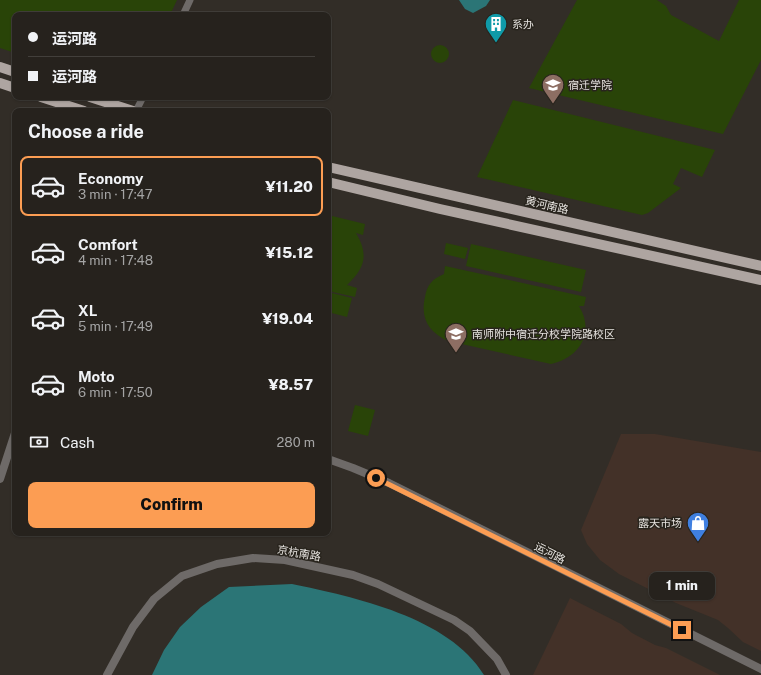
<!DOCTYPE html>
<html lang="en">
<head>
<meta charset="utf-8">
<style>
	:root { --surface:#26221d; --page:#2e2a26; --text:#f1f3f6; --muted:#a4a4a4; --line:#423f3b; --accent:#fc9d53 }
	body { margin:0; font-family:"Public Sans","Noto Sans SC",sans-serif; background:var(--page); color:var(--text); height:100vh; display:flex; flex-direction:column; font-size:15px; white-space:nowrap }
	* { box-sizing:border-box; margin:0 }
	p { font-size:13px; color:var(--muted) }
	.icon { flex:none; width:22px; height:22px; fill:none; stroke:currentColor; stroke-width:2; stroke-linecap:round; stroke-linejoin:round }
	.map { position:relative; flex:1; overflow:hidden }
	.details { position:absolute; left:12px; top:108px; width:319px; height:428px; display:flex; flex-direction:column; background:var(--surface); border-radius:8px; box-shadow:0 1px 3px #0004,0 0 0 1px var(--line) }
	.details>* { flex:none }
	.banner { position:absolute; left:12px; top:12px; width:319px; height:88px; border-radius:8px; box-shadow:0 1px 3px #0004,0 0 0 1px var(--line); display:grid; align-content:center; height:88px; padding:0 16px; background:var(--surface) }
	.end { position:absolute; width:18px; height:18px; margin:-9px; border:5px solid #fc9d53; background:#111; box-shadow:0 0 0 2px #111 }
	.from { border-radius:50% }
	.bubble { position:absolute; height:28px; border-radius:8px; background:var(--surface); box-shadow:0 1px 3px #0004,0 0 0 1px var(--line); font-size:13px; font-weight:800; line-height:28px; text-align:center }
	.banner b { display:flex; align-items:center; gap:14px; height:38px; font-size:15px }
	.banner b+b { border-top:1px solid var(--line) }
	.banner i { width:10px; height:10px; background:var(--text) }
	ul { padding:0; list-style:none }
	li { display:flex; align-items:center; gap:12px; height:60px; margin:0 8px 6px; padding:0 8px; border:2px solid transparent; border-radius:8px }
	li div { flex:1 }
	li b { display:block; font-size:15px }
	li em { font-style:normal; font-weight:800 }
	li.on { border-color:var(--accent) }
	li>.icon { width:36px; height:36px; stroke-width:1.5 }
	h2 { padding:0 16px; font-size:18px; line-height:48px }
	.pay { display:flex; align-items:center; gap:10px; height:44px; padding:0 16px; font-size:15px }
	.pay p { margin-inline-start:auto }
	.button { display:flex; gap:8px; margin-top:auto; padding:8px 16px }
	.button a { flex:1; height:46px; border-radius:8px; background:var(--accent); color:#111; font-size:16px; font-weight:800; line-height:46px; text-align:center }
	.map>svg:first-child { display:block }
	.commercial { fill:#433128 }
	.green { fill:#294408 }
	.water { fill:#2b7576 }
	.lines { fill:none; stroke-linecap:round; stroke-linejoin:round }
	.minor { stroke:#6e6a68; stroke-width:7 }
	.tertiary { stroke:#6e6a68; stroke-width:8 }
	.primary { stroke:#aea5a1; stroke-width:10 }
	.route { stroke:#fc9d53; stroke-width:5 }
	.labels { text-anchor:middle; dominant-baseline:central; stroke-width:3; stroke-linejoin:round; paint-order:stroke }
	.poi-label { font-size:11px; fill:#e6e3df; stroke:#28241d; text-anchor:start }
	.street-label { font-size:11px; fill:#e6e3df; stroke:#28241d }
</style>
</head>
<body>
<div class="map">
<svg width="761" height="675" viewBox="0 0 761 675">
	<rect width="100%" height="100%" fill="#322d27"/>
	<path class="commercial" d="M621 434H655L761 452V651L743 642 728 628 718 620 676 603 619 574 600 560 587 544 581 530Z
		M570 598 621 624 632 633 655 645 666 648 720 675H533Z"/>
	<path class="green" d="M0 0H177L170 15H15V53L0 48Z
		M577 0H657L666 6 671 15 719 41 739 0H761V60L723 134 529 88Z
		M431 54a9 9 0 1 1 18 0a9 9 0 1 1-18 0Z
		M513 100 715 150 702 177 681 168 673 184 681 188 648 213 642 215 477 177Z
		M328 215 365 224 363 235 356 233C369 255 365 268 347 285L357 288 355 297 328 291Z
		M446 243 468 248 465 259 444 254Z
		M471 244 586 270 581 292 466 266Z
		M445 266 586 297 584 306H579C595 332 580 358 551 364L448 341C429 332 420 319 425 297 427 285 432 279 444 274Z
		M328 292 352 298 347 317 328 312Z
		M355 405 375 410 368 436 348 431Z"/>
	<path class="water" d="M459 0H490L486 6 473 13 465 9Z
		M292 584C354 597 449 617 484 675H152L164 650 180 627 201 607 229 587Z"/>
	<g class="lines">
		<path class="minor" d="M183 15 190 0
			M136 111 143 97"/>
		<path class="tertiary" d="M328 459 353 468 389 483 761 669
			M0 479 15 433
			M107 675 133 627 154 599 182 576 217 564 253 558 285 560 353 575 378 584 454 620 470 631 497 659 506 675"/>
		<path class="primary" d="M0 67 15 72
			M0 83 15 88
			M41 97 84 111
			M90 97 133 111
			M328 167 761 266
			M328 182 440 209 761 280"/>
	</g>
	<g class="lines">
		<path class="route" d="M376 478 682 630"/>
	</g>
	<defs>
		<g id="building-pin" transform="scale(1.15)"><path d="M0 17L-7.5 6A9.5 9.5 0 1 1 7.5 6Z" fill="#0f9aa8" stroke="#28241d"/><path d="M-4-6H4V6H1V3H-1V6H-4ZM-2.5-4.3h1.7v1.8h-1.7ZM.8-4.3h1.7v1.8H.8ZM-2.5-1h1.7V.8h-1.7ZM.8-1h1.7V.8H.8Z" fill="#fff"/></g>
		<g id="university-pin" transform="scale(1.15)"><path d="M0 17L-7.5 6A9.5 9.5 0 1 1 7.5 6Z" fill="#8d6e63" stroke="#28241d"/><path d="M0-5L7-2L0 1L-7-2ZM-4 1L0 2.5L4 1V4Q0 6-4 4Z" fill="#fff"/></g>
		<g id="school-pin" transform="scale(1.15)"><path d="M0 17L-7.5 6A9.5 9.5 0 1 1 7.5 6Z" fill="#8d6e63" stroke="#28241d"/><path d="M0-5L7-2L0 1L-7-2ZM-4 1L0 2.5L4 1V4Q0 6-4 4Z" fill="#fff"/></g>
		<g id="shop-pin" transform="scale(1.15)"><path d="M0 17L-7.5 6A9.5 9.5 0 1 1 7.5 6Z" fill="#3f7fe0" stroke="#28241d"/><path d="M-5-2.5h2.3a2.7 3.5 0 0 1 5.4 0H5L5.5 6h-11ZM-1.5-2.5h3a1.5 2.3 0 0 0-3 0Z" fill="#fff"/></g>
	</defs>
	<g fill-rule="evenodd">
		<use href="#building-pin" x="496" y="24"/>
		<use href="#university-pin" x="553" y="85"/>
		<use href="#school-pin" x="456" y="334"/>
		<use href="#shop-pin" x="698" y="523"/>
	</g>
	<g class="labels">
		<g class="poi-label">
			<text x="512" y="24">系办</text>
			<text x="568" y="85">宿迁学院</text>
			<text x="472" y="334">南师附中宿迁分校学院路校区</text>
			<text x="682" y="523" text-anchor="end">露天市场</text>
		</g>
		<g class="street-label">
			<text transform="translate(547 205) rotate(13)">黄河南路</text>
			<text transform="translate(299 553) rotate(10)">京杭南路</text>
			<text transform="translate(550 553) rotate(27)">运河路</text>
		</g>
	</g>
</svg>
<i class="end from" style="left:376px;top:478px"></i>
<i class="end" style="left:682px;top:630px"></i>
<div class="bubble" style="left:649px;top:572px;width:66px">1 min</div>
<div class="banner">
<b><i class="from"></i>运河路</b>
<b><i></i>运河路</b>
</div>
<section class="details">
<h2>Choose a ride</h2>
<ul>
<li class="on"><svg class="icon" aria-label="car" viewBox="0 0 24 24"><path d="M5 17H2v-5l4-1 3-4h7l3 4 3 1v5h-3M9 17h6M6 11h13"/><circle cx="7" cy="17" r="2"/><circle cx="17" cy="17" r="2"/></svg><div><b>Economy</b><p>3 min · 17:47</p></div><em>¥11.20</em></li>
<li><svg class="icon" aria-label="car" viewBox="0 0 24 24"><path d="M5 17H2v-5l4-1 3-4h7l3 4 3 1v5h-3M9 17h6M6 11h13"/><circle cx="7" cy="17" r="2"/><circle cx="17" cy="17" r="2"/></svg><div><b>Comfort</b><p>4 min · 17:48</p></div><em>¥15.12</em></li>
<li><svg class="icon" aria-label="car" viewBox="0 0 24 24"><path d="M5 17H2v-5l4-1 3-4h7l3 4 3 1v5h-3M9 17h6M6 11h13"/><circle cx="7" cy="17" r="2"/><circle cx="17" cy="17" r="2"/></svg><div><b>XL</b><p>5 min · 17:49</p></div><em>¥19.04</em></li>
<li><svg class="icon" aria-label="car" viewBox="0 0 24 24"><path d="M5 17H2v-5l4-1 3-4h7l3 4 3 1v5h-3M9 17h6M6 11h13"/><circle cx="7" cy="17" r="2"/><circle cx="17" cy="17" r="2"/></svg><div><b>Moto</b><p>6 min · 17:50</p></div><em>¥8.57</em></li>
</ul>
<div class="pay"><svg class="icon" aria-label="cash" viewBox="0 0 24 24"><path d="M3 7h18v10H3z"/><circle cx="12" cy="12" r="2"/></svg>Cash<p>280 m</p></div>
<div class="button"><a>Confirm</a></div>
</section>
</div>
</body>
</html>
